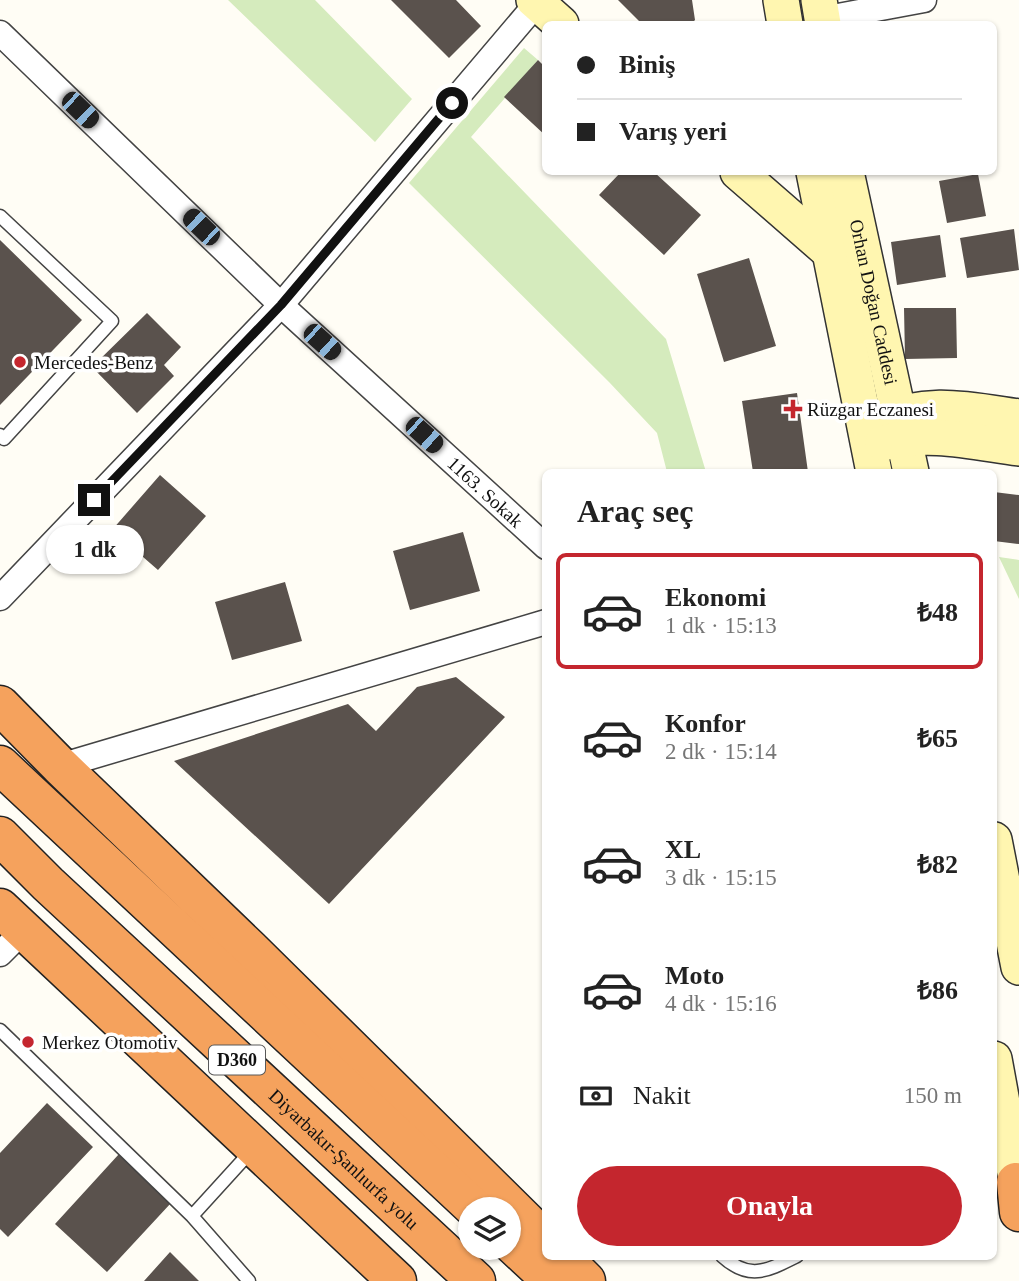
<!DOCTYPE html>
<html lang="tr">
<head>
<meta charset="utf-8">
<style>
	:root { --surface:#fff; --page:#f6f6f6; --text:#222; --muted:#767676; --line:#e0e0e0; --accent:#c4262e }
	body { margin:0; font-family:Georgia,serif; background:var(--page); color:var(--text); height:100vh; display:flex; flex-direction:column; font-size:26px; white-space:nowrap }
	* { box-sizing:border-box; margin:0 }
	p { font-size:23px; color:var(--muted) }
	.icon { flex:none; width:38px; height:38px; fill:none; stroke:currentColor; stroke-width:2; stroke-linecap:round; stroke-linejoin:round }
	.map { position:relative; flex:1; overflow:hidden }
	.panel { position:absolute; left:542px; top:469px; width:455px; height:791px; display:flex; flex-direction:column; background:var(--surface); border-radius:10px; box-shadow:0 2px 5px #0004 }
	.panel>* { flex:none }
	.top-card { position:absolute; left:542px; top:21px; width:455px; height:154px; border-radius:10px; box-shadow:0 2px 5px #0004; display:grid; align-content:center; height:154px; padding:0 35px; background:var(--surface) }
	.controls { position:absolute; left:458px; top:1197px; display:grid; gap:14px }
	.controls a { display:grid; place-items:center; width:63px; height:63px; border-radius:50%; background:var(--surface); box-shadow:0 2px 5px #0004; font-size:35px }
	.end { position:absolute; width:32px; height:32px; margin:-16px; border:9px solid #111; background:#fff; box-shadow:0 0 0 4px #fff }
	.from { border-radius:50% }
	.bubble { position:absolute; height:49px; border-radius:24px; background:var(--surface); box-shadow:0 2px 5px #0004; font-size:23px; font-weight:700; line-height:49px; text-align:center }
	.car { position:absolute; width:21px; height:42px; margin:-21px -10px; border-radius:9px; box-shadow:0 0 5px 2px #0007; background:linear-gradient(#222 24%,#8ab4d8 0 40%,#222 0 76%,#8ab4d8 0 86%,#222 0) }
	.top-card b { display:flex; align-items:center; gap:24px; height:66px; font-size:26px }
	.top-card b+b { border-top:2px solid var(--line) }
	.top-card i { width:18px; height:18px; background:var(--text) }
	ul { padding:0; list-style:none }
	li { display:flex; align-items:center; gap:21px; height:116px; margin:0 14px 10px; padding:0 21px; border:4px solid transparent; border-radius:10px }
	li div { flex:1 }
	li b { display:block; font-size:26px }
	li em { font-style:normal; font-weight:700 }
	li.selected { border-color:var(--accent) }
	li>.icon { width:63px; height:63px; stroke-width:1.5 }
	h2 { padding:0 35px; font-size:32px; line-height:84px }
	.pay { display:flex; align-items:center; gap:18px; height:77px; padding:0 35px; font-size:26px }
	.pay p { margin-inline-start:auto }
	.button { display:flex; gap:14px; margin-top:auto; padding:14px 35px }
	.button a { flex:1; height:80px; border-radius:42px; background:var(--accent); color:#fff; font-size:28px; font-weight:700; line-height:80px; text-align:center }
	.map>svg:first-child { display:block }
	.green { fill:#d5ebbd }
	.building { fill:#5a524d }
	.lines { fill:none; stroke-linecap:round; stroke-linejoin:round }
	.lane-casing { stroke:#444; stroke-width:15 }
	.street-casing { stroke:#444; stroke-width:27 }
	.secondary-casing { stroke:#333; stroke-width:38 }
	.highway-casing { stroke:#222; stroke-width:41 }
	.lane { stroke:#fff; stroke-width:12 }
	.street { stroke:#fff; stroke-width:24 }
	.secondary { stroke:#fff6b0; stroke-width:35 }
	.highway { stroke:#f5a25d; stroke-width:38 }
	.route { stroke:#111; stroke-width:9 }
	.poi-dot { fill:#c4262e; stroke:#fff; stroke-width:2.5 }
	.labels { text-anchor:middle; dominant-baseline:central; stroke-width:7; stroke-linejoin:round; paint-order:stroke }
	.shield { fill:#fff; stroke:#585858; stroke-width:2 }
	.shield-label { font-size:18px; font-weight:bold; fill:#111 }
	.street-label { font-size:19px; fill:#111; stroke:#fff }
	.poi-label { font-size:19px; fill:#111; stroke:#fff; text-anchor:start }
</style>
</head>
<body>
<div class="map">
<svg width="1019" height="1281" viewBox="0 0 1019 1281">
	<rect width="100%" height="100%" fill="#fffdf5"/>
	<path class="green" d="M228 0H315L412 99 375 142Z
		M524 48 538 60 471 137 666 339 706 472H667L657 433 609 382 409 183Z
		M999 557 1019 560V599Z"/>
	<path class="building" d="M391 0H456L481 26 449 58Z
		M618 0H692L695 20 691 24H642Z
		M538 60 546 68V136L504 97Z
		M621 172H654L701 215 664 255 599 195Z
		M978 174 986 216 947 223 939 181Z
		M1014 229 1019 270 967 278 960 238Z
		M940 235 946 277 897 285 891 242Z
		M0 240 82 320 0 405Z
		M749 258 776 346 724 362 697 274Z
		M904 308H956L957 358 905 359Z
		M147 313 181 347 164 365 174 376 137 413 92 367Z
		M797 393 808 472H753L742 401Z
		M160 475 206 516 158 570 112 530Z
		M994 492 1019 495V544L994 541Z
		M463 532 480 591 410 610 393 551Z
		M285 582 302 641 232 660 215 602Z
		M456 677 505 717 329 904 174 761 348 704 376 731 417 687Z
		M47 1103 93 1147 8 1237 0 1229V1153Z
		M119 1154 171 1203 107 1272 55 1224Z
		M170 1252 199 1281H144Z"/>
	<g class="lines">
		<g class="lane-casing">
			<path id="lane" d="M0 216 112 321 4 439 0 435
				M0 1030 192 1216 249 1281
				M192 1216 253 1149
				M722 1256C749 1281 767 1271 797 1256"/>
		</g>
		<g class="street-casing">
			<g id="street">
				<path d="M822 19 924 0"/>
				<path id="s1" d="M0 33 281 305 546 547"/>
				<path d="M0 598 281 305 537 3"/>
				<path d="M60 766 546 622"/>
				<path d="M0 954 24 930"/>
			</g>
		</g>
		<g class="secondary-casing">
			<g id="secondary">
				<path d="M534 0 561 24"/>
				<path d="M781 0 785 24"/>
				<path d="M819 0 823 24"/>
				<path d="M738 172 831 253"/>
				<path d="M814 172 874 472"/>
				<path id="s2" d="M846 172 911 472"/>
				<path d="M875 422C929 400 964 409 1019 417"/>
				<path d="M883 443C927 430 974 442 1019 448"/>
				<path d="M994 840 1019 967"/>
				<path d="M994 1059 1019 1195"/>
			</g>
		</g>
		<g class="highway-casing">
			<g id="highway">
				<path d="M0 705 60 766 250 949 546 1241"/>
				<path d="M0 765 475 1209"/>
				<path id="s3" d="M0 836 48 884 476 1281"/>
				<path d="M0 908 397 1281"/>
				<path d="M1016 1182 1019 1212"/>
				<path d="M509 1241 552 1281"/>
				<path d="M561 1256 586 1281"/>
			</g>
		</g>
		<use href="#lane" class="lane"/>
		<use href="#street" class="street"/>
		<use href="#secondary" class="secondary"/>
		<use href="#highway" class="highway"/>
	</g>
	<g class="lines">
		<path class="route" d="M94 500 281 305 452 103"/>
	</g>
	<g class="poi-dot">
		<circle cx="20" cy="362" r="7"/>
		<path d="M789.5 398.5h7v7h7v7h-7v7h-7v-7h-7v-7h7z"/>
		<circle cx="28" cy="1042" r="7"/>
	</g>
	<g class="labels">
		<rect class="shield" x="209" y="1045.5" width="56" height="29" rx="5"/>
		<g class="shield-label">
			<text x="237" y="1060">D360</text>
		</g>
		<g class="street-label">
			<text stroke="none"><textPath href="#s2" startOffset="133">Orhan Doğan Caddesi</textPath></text>
			<text stroke="none"><textPath href="#s1" startOffset="668">1163. Sokak</textPath></text>
			<text stroke="none"><textPath href="#s3" startOffset="472">Diyarbakır-Şanlıurfa yolu</textPath></text>
		</g>
		<g class="poi-label">
			<text x="34" y="362">Mercedes-Benz</text>
			<text x="807" y="409">Rüzgar Eczanesi</text>
			<text x="42" y="1042">Merkez Otomotiv</text>
		</g>
	</g>
</svg>
<div class="controls">
<a><svg class="icon" aria-label="layers" viewBox="0 0 24 24"><path d="M12 4l9 5-9 5-9-5zM3 14l9 5 9-5"/></svg></a>
</div>
<i class="end from" style="left:452px;top:103px"></i>
<i class="end" style="left:94px;top:500px"></i>
<div class="bubble" style="left:46px;top:525px;width:98px">1 dk</div>
<i class="car" style="left:80px;top:110px;rotate:134deg"></i>
<i class="car" style="left:201px;top:227px;rotate:314deg"></i>
<i class="car" style="left:322px;top:342px;rotate:132deg"></i>
<i class="car" style="left:424px;top:435px;rotate:132deg"></i>
<div class="top-card">
<b><i class="from"></i>Biniş</b>
<b><i></i>Varış yeri</b>
</div>
<section class="panel">
<h2>Araç seç</h2>
<ul>
<li class="selected"><svg class="icon" aria-label="car" viewBox="0 0 24 24"><path d="M5 17H2v-5l4-1 3-4h7l3 4 3 1v5h-3M9 17h6M6 11h13"/><circle cx="7" cy="17" r="2"/><circle cx="17" cy="17" r="2"/></svg><div><b>Ekonomi</b><p>1 dk · 15:13</p></div><em>₺48</em></li>
<li><svg class="icon" aria-label="car" viewBox="0 0 24 24"><path d="M5 17H2v-5l4-1 3-4h7l3 4 3 1v5h-3M9 17h6M6 11h13"/><circle cx="7" cy="17" r="2"/><circle cx="17" cy="17" r="2"/></svg><div><b>Konfor</b><p>2 dk · 15:14</p></div><em>₺65</em></li>
<li><svg class="icon" aria-label="car" viewBox="0 0 24 24"><path d="M5 17H2v-5l4-1 3-4h7l3 4 3 1v5h-3M9 17h6M6 11h13"/><circle cx="7" cy="17" r="2"/><circle cx="17" cy="17" r="2"/></svg><div><b>XL</b><p>3 dk · 15:15</p></div><em>₺82</em></li>
<li><svg class="icon" aria-label="car" viewBox="0 0 24 24"><path d="M5 17H2v-5l4-1 3-4h7l3 4 3 1v5h-3M9 17h6M6 11h13"/><circle cx="7" cy="17" r="2"/><circle cx="17" cy="17" r="2"/></svg><div><b>Moto</b><p>4 dk · 15:16</p></div><em>₺86</em></li>
</ul>
<div class="pay"><svg class="icon" aria-label="cash" viewBox="0 0 24 24"><path d="M3 7h18v10H3z"/><circle cx="12" cy="12" r="2"/></svg>Nakit<p>150 m</p></div>
<div class="button"><a>Onayla</a></div>
</section>
</div>
</body>
</html>
